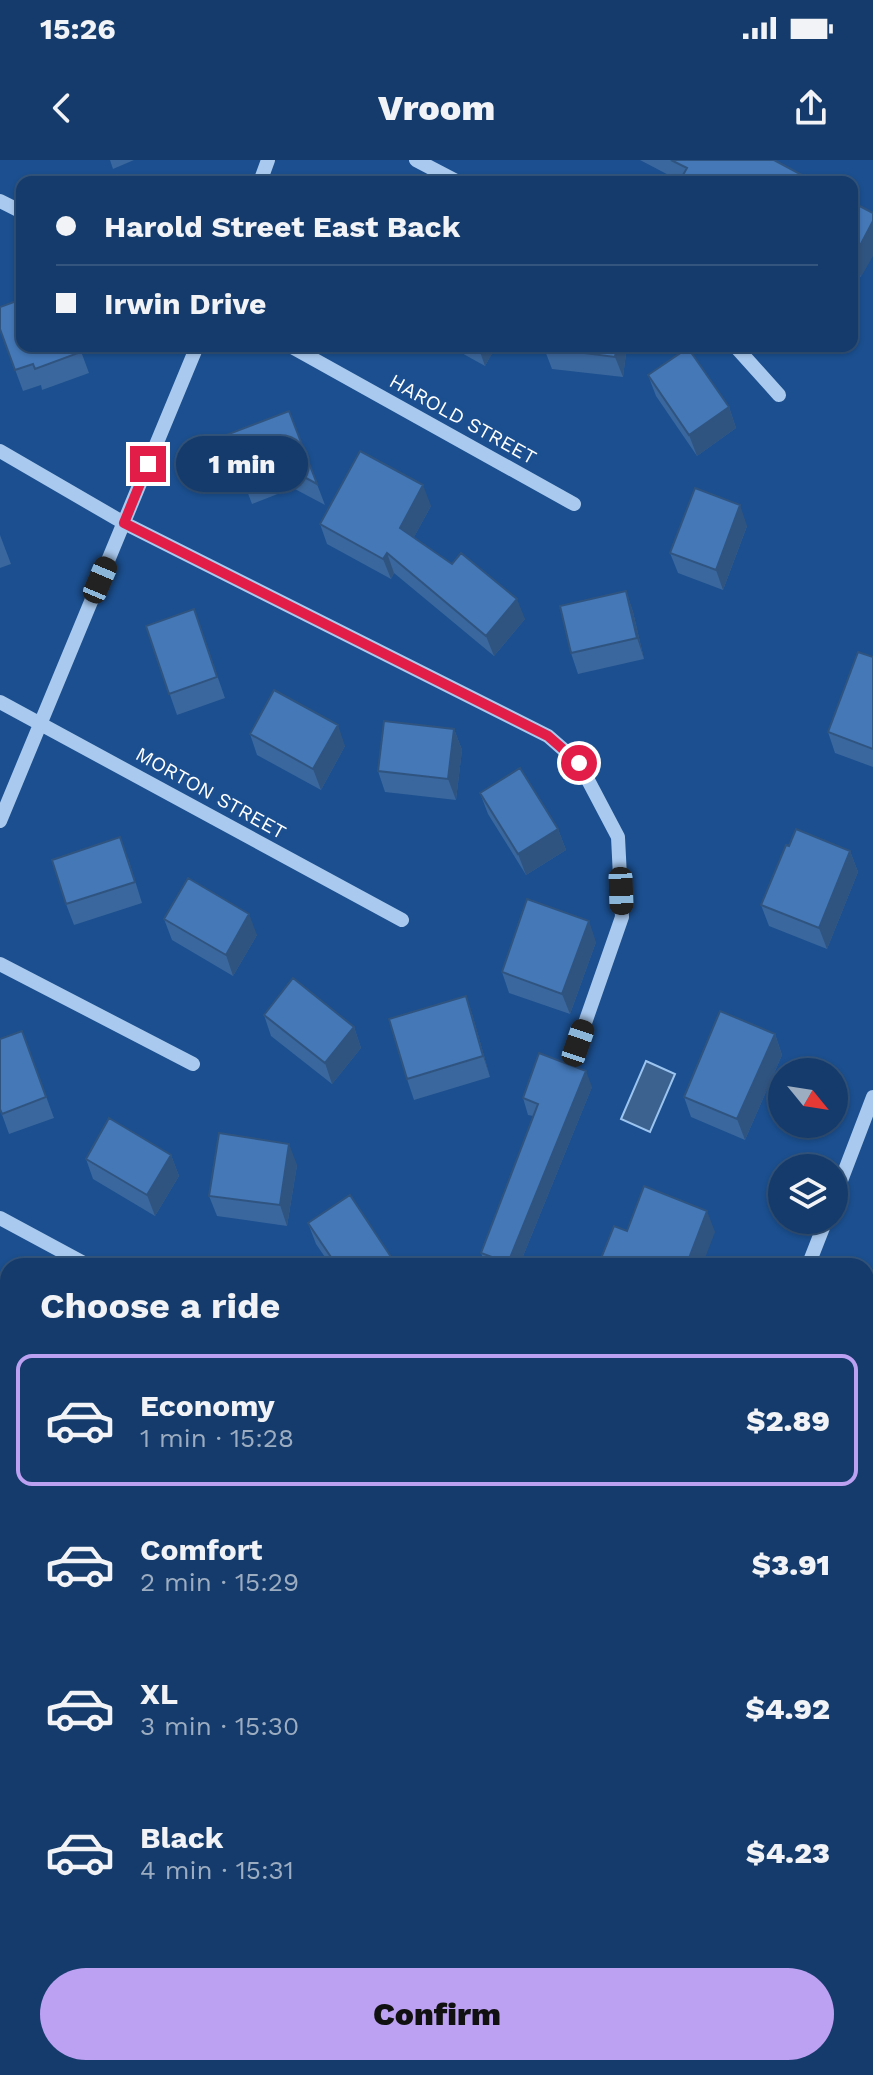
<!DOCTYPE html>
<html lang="en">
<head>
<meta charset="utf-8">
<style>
	:root { --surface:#143b6b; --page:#214673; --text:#f1f3f6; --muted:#9dadc1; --line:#33557e; --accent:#bca0f2 }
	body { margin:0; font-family:"Work Sans",sans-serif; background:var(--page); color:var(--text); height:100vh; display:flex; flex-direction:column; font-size:30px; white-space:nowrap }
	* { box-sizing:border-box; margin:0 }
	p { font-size:26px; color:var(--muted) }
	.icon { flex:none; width:44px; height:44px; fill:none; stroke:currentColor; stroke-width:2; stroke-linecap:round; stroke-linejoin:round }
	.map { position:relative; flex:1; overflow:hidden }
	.panel { position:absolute; left:0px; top:1098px; width:874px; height:818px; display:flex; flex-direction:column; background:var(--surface); border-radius:24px 24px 0 0; box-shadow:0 2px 6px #0004,0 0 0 2px var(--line) }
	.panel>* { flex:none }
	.banner { position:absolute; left:16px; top:16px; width:842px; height:176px; border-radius:16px; box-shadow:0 2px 6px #0004,0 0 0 2px var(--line); display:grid; align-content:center; height:176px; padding:0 40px; background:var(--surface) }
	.needle { width:52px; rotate:120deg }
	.buttons { position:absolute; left:768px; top:898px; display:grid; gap:16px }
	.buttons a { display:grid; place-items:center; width:80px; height:80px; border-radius:50%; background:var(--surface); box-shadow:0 2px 6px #0004,0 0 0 2px var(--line); font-size:40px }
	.end { position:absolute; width:36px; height:36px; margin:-18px; border:10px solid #e11d48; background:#fff; box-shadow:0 0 0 4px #fff }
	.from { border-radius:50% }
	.bubble { position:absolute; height:56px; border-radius:28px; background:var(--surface); box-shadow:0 2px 6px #0004,0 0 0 2px var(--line); font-size:26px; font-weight:800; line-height:56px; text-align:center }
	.car { position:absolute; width:24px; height:48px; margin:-24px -12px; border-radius:10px; box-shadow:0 0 6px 2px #0007; background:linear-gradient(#222 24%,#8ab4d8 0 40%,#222 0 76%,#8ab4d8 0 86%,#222 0) }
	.banner b { display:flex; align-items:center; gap:28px; height:76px; font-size:30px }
	.banner b+b { border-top:2px solid var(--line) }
	.banner i { width:20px; height:20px; background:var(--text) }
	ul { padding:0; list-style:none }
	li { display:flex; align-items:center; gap:24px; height:132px; margin:0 16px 12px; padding:0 24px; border:4px solid transparent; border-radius:16px }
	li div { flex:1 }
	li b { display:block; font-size:30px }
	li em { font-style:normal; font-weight:800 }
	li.current { border-color:var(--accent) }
	li>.icon { width:72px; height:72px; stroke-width:1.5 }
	h2 { padding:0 40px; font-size:36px; line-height:96px }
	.action { display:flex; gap:16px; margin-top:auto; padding:16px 40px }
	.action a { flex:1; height:92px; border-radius:48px; background:var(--accent); color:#111; font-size:32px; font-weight:800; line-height:92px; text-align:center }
	.status { display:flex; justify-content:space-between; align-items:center; height:56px; padding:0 40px; background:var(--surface); direction:ltr }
	.status svg { height:22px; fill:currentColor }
	header { display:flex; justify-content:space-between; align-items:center; height:104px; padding:0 40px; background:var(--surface); font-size:36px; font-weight:800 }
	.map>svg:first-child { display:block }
	.green { fill:#2e69ad }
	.water { fill:#3c6290; stroke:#9cc4f0; stroke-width:2 }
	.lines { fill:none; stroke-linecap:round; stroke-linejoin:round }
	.minor { stroke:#a9c9ee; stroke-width:14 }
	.wall { fill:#3a679d }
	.shaded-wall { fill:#305480 }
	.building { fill:#4478b7; stroke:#305480; stroke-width:2 }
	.route { stroke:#e11d48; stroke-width:10 }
	.labels { text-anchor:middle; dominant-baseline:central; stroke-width:7; stroke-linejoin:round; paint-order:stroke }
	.street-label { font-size:20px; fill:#fff; stroke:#1b4f8f }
</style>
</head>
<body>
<div class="status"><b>15:26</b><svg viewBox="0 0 49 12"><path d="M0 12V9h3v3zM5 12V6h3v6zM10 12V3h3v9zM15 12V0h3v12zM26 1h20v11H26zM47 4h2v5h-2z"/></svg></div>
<header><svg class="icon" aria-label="back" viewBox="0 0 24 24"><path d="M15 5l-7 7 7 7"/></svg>Vroom<svg class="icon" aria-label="share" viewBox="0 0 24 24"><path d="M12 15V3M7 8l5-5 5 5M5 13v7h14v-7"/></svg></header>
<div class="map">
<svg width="873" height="1915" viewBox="0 0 873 1915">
	<rect width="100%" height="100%" fill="#1b4f8f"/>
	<path class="green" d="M873 1518V1685L868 1695 866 1694V1534Z
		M0 1811 8 1812V1908H528L523 1915H0Z"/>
	<path class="water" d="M646 901 675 914 650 972 621 959Z"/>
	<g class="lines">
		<path class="minor" d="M416 0 458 22
			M260 22 268 0
			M0 41 22 52
			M290 186 574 344
			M735 186 779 235
			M0 291 124 363 548 576 579 603 618 677 622 757 578 883
			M0 542 402 760
			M0 661 197 186
			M0 804 193 904
			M834 1039 873 937
			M0 1058 89 1106
			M808 1106 826 1060
			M0 1310 8 1314
			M0 1568 8 1572
			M866 1779 873 1767
			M0 1798 8 1799
			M828 1908 829 1915"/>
	</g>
	<path class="wall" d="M110 0H134L113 9Z
		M640 0H774L680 21Z
		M852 42 861 117 852 112Z
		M0 169 79 186 89 213 42 230 41 225 23 231Z
		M449 186H496L485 206Z
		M627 186 623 217 552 209 544 188Z
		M648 215 729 247 736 268 697 296 656 236Z
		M289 251 325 345 293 328 252 344 226 275Z
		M431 346 414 377 525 459 494 496 394 413 391 419 327 384 320 364Z
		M747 366 723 430 678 413 670 393Z
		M0 375 11 404 0 408Z
		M626 431 633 452 644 499 578 514 571 493Z
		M194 449 225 538 177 555 146 466Z
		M873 497V607L835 593 828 572Z
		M454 569 462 590 456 640 385 632 378 611Z
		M250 574 345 586 321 630 257 595Z
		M480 633 558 669 566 690 526 715 488 654Z
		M850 691 858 712 827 789 769 766 761 745Z
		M128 698 142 743 74 765 66 744Z
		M164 759 257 775 233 816 172 780Z
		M596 782 570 854 509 833 502 812Z
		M466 836 473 857 490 917 414 940 407 919Z
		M264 855 354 867 361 888 332 924 271 876Z
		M22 871 54 958 9 974 0 949Z
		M775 874 782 895 745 980 691 957 684 937Z
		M592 927 519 1106H486L481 1093 533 956 528 955 523 938Z
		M171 995 179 1016 155 1056 93 1019 86 999Z
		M297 1005 287 1066 217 1056 209 1036Z
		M308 1063 397 1106H331L316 1084Z
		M873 1151V1211L866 1207V1169Z
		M8 1165V1197L1 1177Z
		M866 1344 873 1347V1401L866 1398Z"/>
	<path class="shaded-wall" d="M873 61V96L861 117 854 97Z
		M478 186H496L485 206Z
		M617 186H627L623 217 615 197Z
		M729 247 736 268 697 296 689 275Z
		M423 325 431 346 408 388 400 368Z
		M740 345 747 366 723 430 716 410Z
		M387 393 394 413 391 419 383 399Z
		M626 431 633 452 644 499 637 478Z
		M517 439 525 459 494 496 486 476Z
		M338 565 345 586 321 630 313 609Z
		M454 569 462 590 456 640 448 619Z
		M558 669 566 690 526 715 518 694Z
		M850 691 858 712 827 789 819 768Z
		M249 754 257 775 233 816 226 795Z
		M589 761 596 782 570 854 562 834Z
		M466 836 473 857 490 917 483 896Z
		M354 867 361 888 332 924 325 903Z
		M775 874 782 895 745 980 737 959Z
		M586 911 592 927 519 1106H509L508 1103Z
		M289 984 297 1005 287 1066 280 1045Z
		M171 995 179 1016 155 1056 147 1035Z
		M707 1051 715 1072 702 1106H686Z
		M873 1367V1395L868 1381Z
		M3 1415 8 1427V1440L0 1454V1420Z
		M8 1709V1740L0 1751V1720Z"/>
	<path class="building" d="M671 0H774L815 22H679L687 8Z
		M852 42 873 53V61L854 97 852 96Z
		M22 139V186H79L81 192 35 209 33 204 15 210 0 169V147Z
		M545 186H617L615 197 544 188Z
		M688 188 729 247 689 275 648 215Z
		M289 251 317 324 286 307 244 323 226 275Z
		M360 291 423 325 400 368 452 404 461 393 517 439 486 476 387 393 383 399 320 364Z
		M695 328 740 345 716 410 670 393Z
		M626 431 637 478 571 493 560 446Z
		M194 449 217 517 169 534 146 466Z
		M858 492 873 497V589L828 572Z
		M274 530 338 565 313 609 250 574Z
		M384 561 454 569 448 619 378 611Z
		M520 608 558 669 518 694 480 633Z
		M796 669 850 691 819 768 761 745 786 685 789 686Z
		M120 677 135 722 66 744 52 700Z
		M188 718 249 754 226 795 164 759Z
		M527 739 589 761 562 834 502 812Z
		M293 818 354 867 325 903 264 855Z
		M466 836 483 896 407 919 389 859Z
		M720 851 775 874 737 959 684 937Z
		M22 871 46 937 2 954 0 949V879Z
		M539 893 586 911 508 1103 481 1093 538 944 523 938Z
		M109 958 171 995 147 1035 86 999Z
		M219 973 289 984 280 1045 209 1036Z
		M644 1026 707 1051 686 1106H598L614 1066 627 1071Z
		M350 1035 397 1106H337L308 1063Z
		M873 1151V1193L866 1190V1169Z
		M8 1165V1181L1 1177Z
		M866 1344 873 1347V1367L868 1381 866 1380Z
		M0 1693 8 1699V1709L0 1720Z"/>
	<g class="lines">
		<path class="route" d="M148 304 124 363 548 576 579 603"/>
	</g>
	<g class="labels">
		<g class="street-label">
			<text transform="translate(463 259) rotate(29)">HAROLD STREET</text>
			<text transform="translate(211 633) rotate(29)">MORTON STREET</text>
		</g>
	</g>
</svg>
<div class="buttons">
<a><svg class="needle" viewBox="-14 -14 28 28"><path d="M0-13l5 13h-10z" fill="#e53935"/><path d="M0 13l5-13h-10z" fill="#9dadc1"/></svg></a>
<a><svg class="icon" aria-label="layers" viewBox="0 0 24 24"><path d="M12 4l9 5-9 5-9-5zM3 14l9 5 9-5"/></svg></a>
</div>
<i class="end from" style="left:579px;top:603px"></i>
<i class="end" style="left:148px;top:304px"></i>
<div class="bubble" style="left:176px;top:276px;width:132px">1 min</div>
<i class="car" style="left:100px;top:420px;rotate:23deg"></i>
<i class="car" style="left:621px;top:731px;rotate:178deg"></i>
<i class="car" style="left:578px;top:883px;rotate:19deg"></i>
<div class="banner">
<b><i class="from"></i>Harold Street East Back</b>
<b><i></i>Irwin Drive</b>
</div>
<section class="panel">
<h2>Choose a ride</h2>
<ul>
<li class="current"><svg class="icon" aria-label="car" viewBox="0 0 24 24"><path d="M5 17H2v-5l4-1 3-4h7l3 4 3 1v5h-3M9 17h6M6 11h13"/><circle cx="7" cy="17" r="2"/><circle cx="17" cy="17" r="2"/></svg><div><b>Economy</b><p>1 min · 15:28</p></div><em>$2.89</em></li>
<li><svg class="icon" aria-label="car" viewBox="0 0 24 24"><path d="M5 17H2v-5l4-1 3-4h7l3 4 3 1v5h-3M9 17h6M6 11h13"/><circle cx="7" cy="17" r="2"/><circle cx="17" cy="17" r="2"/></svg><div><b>Comfort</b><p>2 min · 15:29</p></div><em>$3.91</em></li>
<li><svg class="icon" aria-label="car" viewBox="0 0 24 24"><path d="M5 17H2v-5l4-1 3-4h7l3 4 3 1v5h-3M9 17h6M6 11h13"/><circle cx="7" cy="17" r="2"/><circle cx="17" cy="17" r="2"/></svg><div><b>XL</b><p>3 min · 15:30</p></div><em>$4.92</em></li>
<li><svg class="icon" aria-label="car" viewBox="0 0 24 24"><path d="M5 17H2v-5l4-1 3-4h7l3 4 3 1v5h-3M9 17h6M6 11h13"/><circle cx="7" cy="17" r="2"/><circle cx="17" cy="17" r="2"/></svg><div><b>Black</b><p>4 min · 15:31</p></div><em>$4.23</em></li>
</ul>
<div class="action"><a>Confirm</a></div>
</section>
</div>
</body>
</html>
